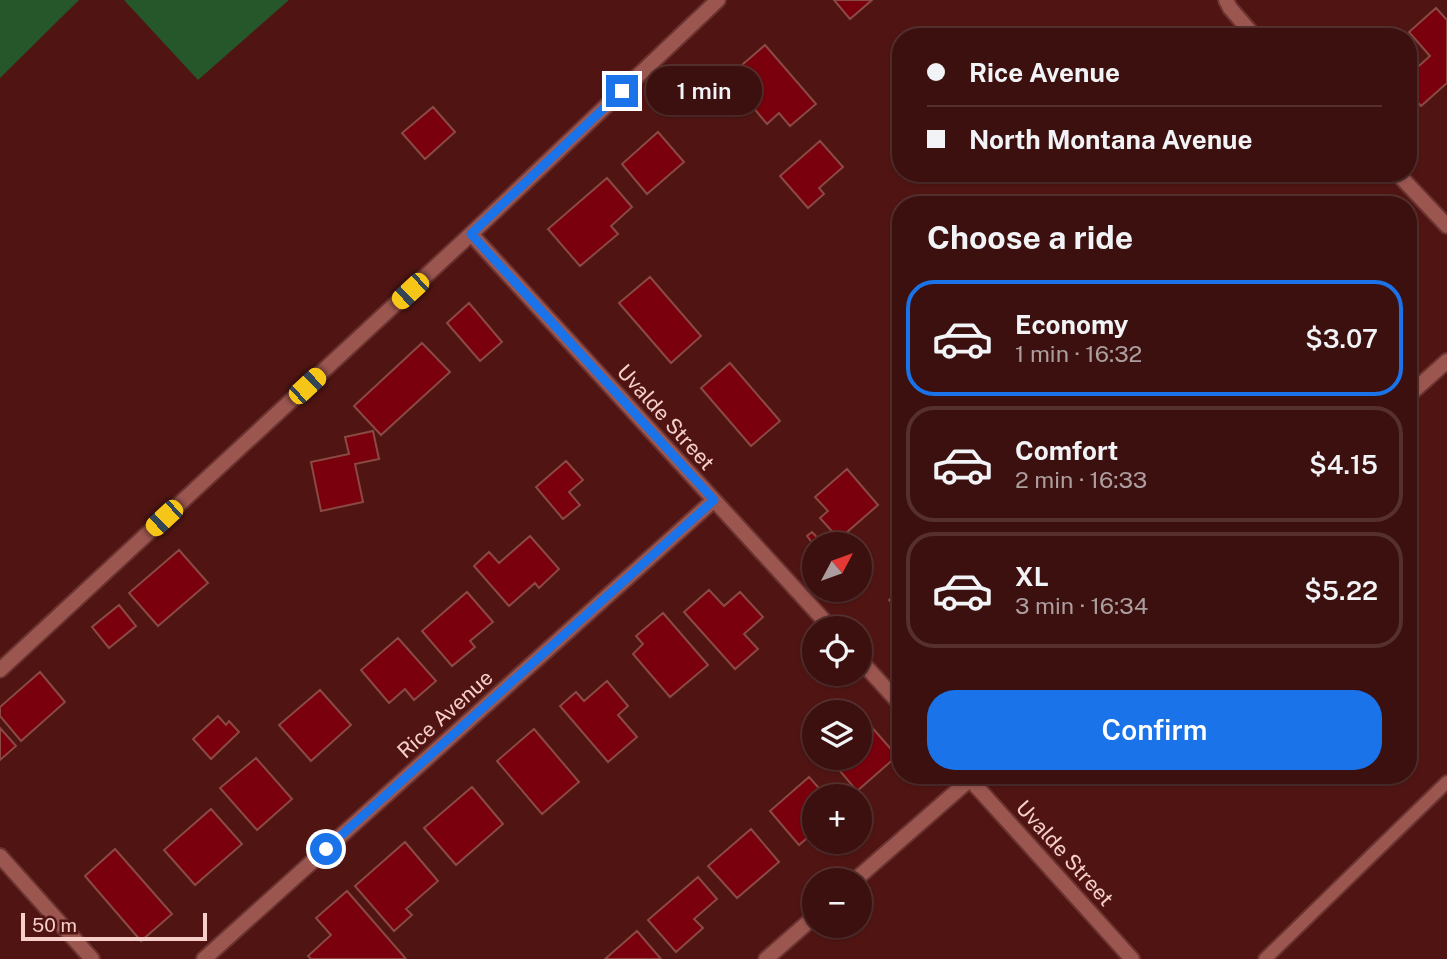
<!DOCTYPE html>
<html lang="en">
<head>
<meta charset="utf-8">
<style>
	:root { --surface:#3c100e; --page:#471e1c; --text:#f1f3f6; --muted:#ac9d9e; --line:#55302e; --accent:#1a73e8 }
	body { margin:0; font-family:"Public Sans",sans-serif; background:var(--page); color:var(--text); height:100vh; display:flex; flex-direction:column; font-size:26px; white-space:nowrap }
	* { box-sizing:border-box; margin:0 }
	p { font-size:23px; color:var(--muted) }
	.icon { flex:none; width:38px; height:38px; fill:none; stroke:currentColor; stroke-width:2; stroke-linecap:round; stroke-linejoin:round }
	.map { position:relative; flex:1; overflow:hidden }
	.side { position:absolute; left:892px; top:196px; width:525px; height:588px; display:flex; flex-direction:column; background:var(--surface); border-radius:28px; box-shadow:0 2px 5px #0004,0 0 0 2px var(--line) }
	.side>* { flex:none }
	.banner { position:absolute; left:892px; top:28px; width:525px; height:154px; border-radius:28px; box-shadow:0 2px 5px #0004,0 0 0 2px var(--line); display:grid; align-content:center; height:154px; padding:0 35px; background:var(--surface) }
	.needle { width:46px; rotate:49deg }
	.buttons { position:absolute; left:802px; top:532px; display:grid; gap:14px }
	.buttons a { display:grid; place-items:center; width:70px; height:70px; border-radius:50%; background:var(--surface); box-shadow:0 2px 5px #0004,0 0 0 2px var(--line); font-size:35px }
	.scale { position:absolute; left:21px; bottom:18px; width:186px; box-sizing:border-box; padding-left:7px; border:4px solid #f6cfca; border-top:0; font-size:19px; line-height:24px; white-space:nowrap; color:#f6cfca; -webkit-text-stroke:5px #501513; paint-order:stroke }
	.end { position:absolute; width:32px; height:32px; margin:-16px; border:9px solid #1a73e8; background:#fff; box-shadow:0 0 0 4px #fff }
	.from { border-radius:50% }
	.bubble { position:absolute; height:49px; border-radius:24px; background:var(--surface); box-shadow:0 2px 5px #0004,0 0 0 2px var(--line); font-size:23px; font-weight:600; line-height:49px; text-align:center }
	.car { position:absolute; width:21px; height:42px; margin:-21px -10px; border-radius:9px; box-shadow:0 0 5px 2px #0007; background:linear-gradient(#f5c518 24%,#345 0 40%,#f5c518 0 76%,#345 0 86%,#f5c518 0) }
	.banner b { display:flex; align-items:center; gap:24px; height:66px; font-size:26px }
	.banner b+b { border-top:2px solid var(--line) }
	.banner i { width:18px; height:18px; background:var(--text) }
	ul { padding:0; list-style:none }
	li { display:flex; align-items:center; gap:21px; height:116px; margin:0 14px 10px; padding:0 21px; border:4px solid var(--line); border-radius:28px }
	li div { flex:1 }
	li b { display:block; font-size:26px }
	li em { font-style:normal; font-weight:600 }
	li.active { border-color:var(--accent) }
	li>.icon { width:63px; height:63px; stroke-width:1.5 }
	h2 { padding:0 35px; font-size:32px; line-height:84px }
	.action { display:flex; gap:14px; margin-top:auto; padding:14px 35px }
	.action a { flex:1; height:80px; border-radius:28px; background:var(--accent); color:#fff; font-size:28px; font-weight:600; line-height:80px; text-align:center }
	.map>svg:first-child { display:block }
	.green { fill:#26572b }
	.building { fill:#79000c; stroke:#8a4943; stroke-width:2 }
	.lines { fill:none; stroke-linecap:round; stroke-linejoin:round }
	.lane-casing { stroke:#6b3330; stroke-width:16 }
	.street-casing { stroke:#6b3330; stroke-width:18 }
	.lane { stroke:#9b5650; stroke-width:12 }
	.street { stroke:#9b5650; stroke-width:14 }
	.route { stroke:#1a73e8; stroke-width:9 }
	.labels { text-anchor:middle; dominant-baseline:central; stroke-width:5; stroke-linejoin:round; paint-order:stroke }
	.street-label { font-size:21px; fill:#f6cfca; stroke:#501513 }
</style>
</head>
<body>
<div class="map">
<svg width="1447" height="959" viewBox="0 0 1447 959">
	<rect width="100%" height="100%" fill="#501513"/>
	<path class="green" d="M0 0H79L0 78Z
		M124 0H289L198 80Z"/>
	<path class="building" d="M834 0H872L850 19Z
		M1436 8 1447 20V83L1421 106 1409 91V75L1430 56 1409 32Z
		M765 45 816 104 790 126 779 113 767 124 747 100 757 91 749 82 740 90 728 77Z
		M433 107 455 132 425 159 402 133Z
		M658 132 684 162 647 194 622 164Z
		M820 141 843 167 819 188 824 194 808 208 780 176Z
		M607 178 632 207 611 226 618 234 580 266 548 229Z
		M650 277 701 336 671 363 619 303Z
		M469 303 502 342 480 361 447 323Z
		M422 343 450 372 381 435 354 406Z
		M730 363 780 421 751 446 701 388Z
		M373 431 379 459 355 464 363 502 321 511 311 462 349 454 345 437Z
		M566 461 583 480 569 492 580 505 563 519 536 487Z
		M847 469 878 505 839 539 820 518 828 511 815 497Z
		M812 532 823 544 814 545 807 536Z
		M530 536 559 569 539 588 535 583 509 606 474 566 489 552 499 563Z
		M179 550 208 583 158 626 129 593Z
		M901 589V613L889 600Z
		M709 590 724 606 740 592 763 617 744 634 758 649 735 669 684 612Z
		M467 592 493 622 470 641 475 647 452 666 422 631Z
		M119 605 136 626 109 648 92 627Z
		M663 613 708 665 670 697 633 654 643 644 636 636Z
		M398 638 436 681 414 700 405 689 389 703 361 670Z
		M40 672 65 702 21 741 0 716V707Z
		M607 681 628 706 618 715 637 737 608 762 560 706 576 692 584 701Z
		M320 690 351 725 311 761 279 725Z
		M861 715 897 756 857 791 829 758H859V716Z
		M218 716 226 725 229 721 239 732 211 759 193 739Z
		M0 728 16 746 0 760Z
		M534 729 579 782 542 814 497 761Z
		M256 758 292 799 257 830 220 788Z
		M809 777 826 796H814V832L799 845 770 811Z
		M472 787 503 824 456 865 424 828Z
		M211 809 242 844 195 885 164 850Z
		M751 829 779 862 737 898 708 866Z
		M405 842 438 881 406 909 412 915 394 931 355 886Z
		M115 849 172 914 141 941 85 876Z
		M698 877 717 899 694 919 703 928 676 952 648 920Z
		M347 891 406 959H311L308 956 331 935 316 918Z
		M637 931 661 959H605Z"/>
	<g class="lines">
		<g class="lane-casing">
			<path id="lane" d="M1265 959 1447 782"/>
		</g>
		<g class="street-casing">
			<path id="street" d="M1226 0 1230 8 1255 37
				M1397 173 1447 226
				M471 234 831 628
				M1409 395 1447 361
				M859 659 901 705
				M0 670 471 234 718 0
				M966 775 1132 959
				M0 856 92 959
				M855 880 975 775
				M204 959 714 500
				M766 959 814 917"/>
		</g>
		<use href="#lane" class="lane"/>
		<use href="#street" class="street"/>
	</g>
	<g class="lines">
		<path class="route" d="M326 849 714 500 471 234 622 91"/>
	</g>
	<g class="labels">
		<g class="street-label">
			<text transform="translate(666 417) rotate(48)">Uvalde Street</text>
			<text transform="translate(445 714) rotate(-42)">Rice Avenue</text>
			<text transform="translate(1065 853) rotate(48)">Uvalde Street</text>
		</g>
	</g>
</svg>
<div class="buttons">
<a><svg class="needle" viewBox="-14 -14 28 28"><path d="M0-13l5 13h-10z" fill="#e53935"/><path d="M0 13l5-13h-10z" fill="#ac9d9e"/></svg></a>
<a><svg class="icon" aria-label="locate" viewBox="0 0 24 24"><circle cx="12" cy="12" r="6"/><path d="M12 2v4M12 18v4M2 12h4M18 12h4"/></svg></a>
<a><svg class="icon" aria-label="layers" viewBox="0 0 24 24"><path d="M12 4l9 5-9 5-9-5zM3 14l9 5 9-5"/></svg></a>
<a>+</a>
<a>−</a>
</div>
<div class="scale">50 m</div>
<i class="end from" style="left:326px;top:849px"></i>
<i class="end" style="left:622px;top:91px"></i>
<div class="bubble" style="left:646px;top:66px;width:116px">1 min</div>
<i class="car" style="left:410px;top:291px;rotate:227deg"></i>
<i class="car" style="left:307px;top:386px;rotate:47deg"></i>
<i class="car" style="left:164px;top:518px;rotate:227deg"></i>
<div class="banner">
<b><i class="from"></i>Rice Avenue</b>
<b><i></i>North Montana Avenue</b>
</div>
<section class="side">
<h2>Choose a ride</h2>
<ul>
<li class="active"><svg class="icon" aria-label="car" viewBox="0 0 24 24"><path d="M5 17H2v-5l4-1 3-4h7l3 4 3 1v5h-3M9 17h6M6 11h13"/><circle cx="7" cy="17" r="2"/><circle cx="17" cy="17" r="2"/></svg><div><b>Economy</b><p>1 min · 16:32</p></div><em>$3.07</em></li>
<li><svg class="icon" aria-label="car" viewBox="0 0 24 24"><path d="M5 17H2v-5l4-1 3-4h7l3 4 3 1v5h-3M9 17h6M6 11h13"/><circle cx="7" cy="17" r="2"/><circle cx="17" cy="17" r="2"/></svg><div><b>Comfort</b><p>2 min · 16:33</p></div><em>$4.15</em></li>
<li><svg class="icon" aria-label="car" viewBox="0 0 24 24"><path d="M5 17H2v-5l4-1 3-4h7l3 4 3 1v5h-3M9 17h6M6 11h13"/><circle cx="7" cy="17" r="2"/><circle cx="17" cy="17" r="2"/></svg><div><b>XL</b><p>3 min · 16:34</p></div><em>$5.22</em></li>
</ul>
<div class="action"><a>Confirm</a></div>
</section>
</div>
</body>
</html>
